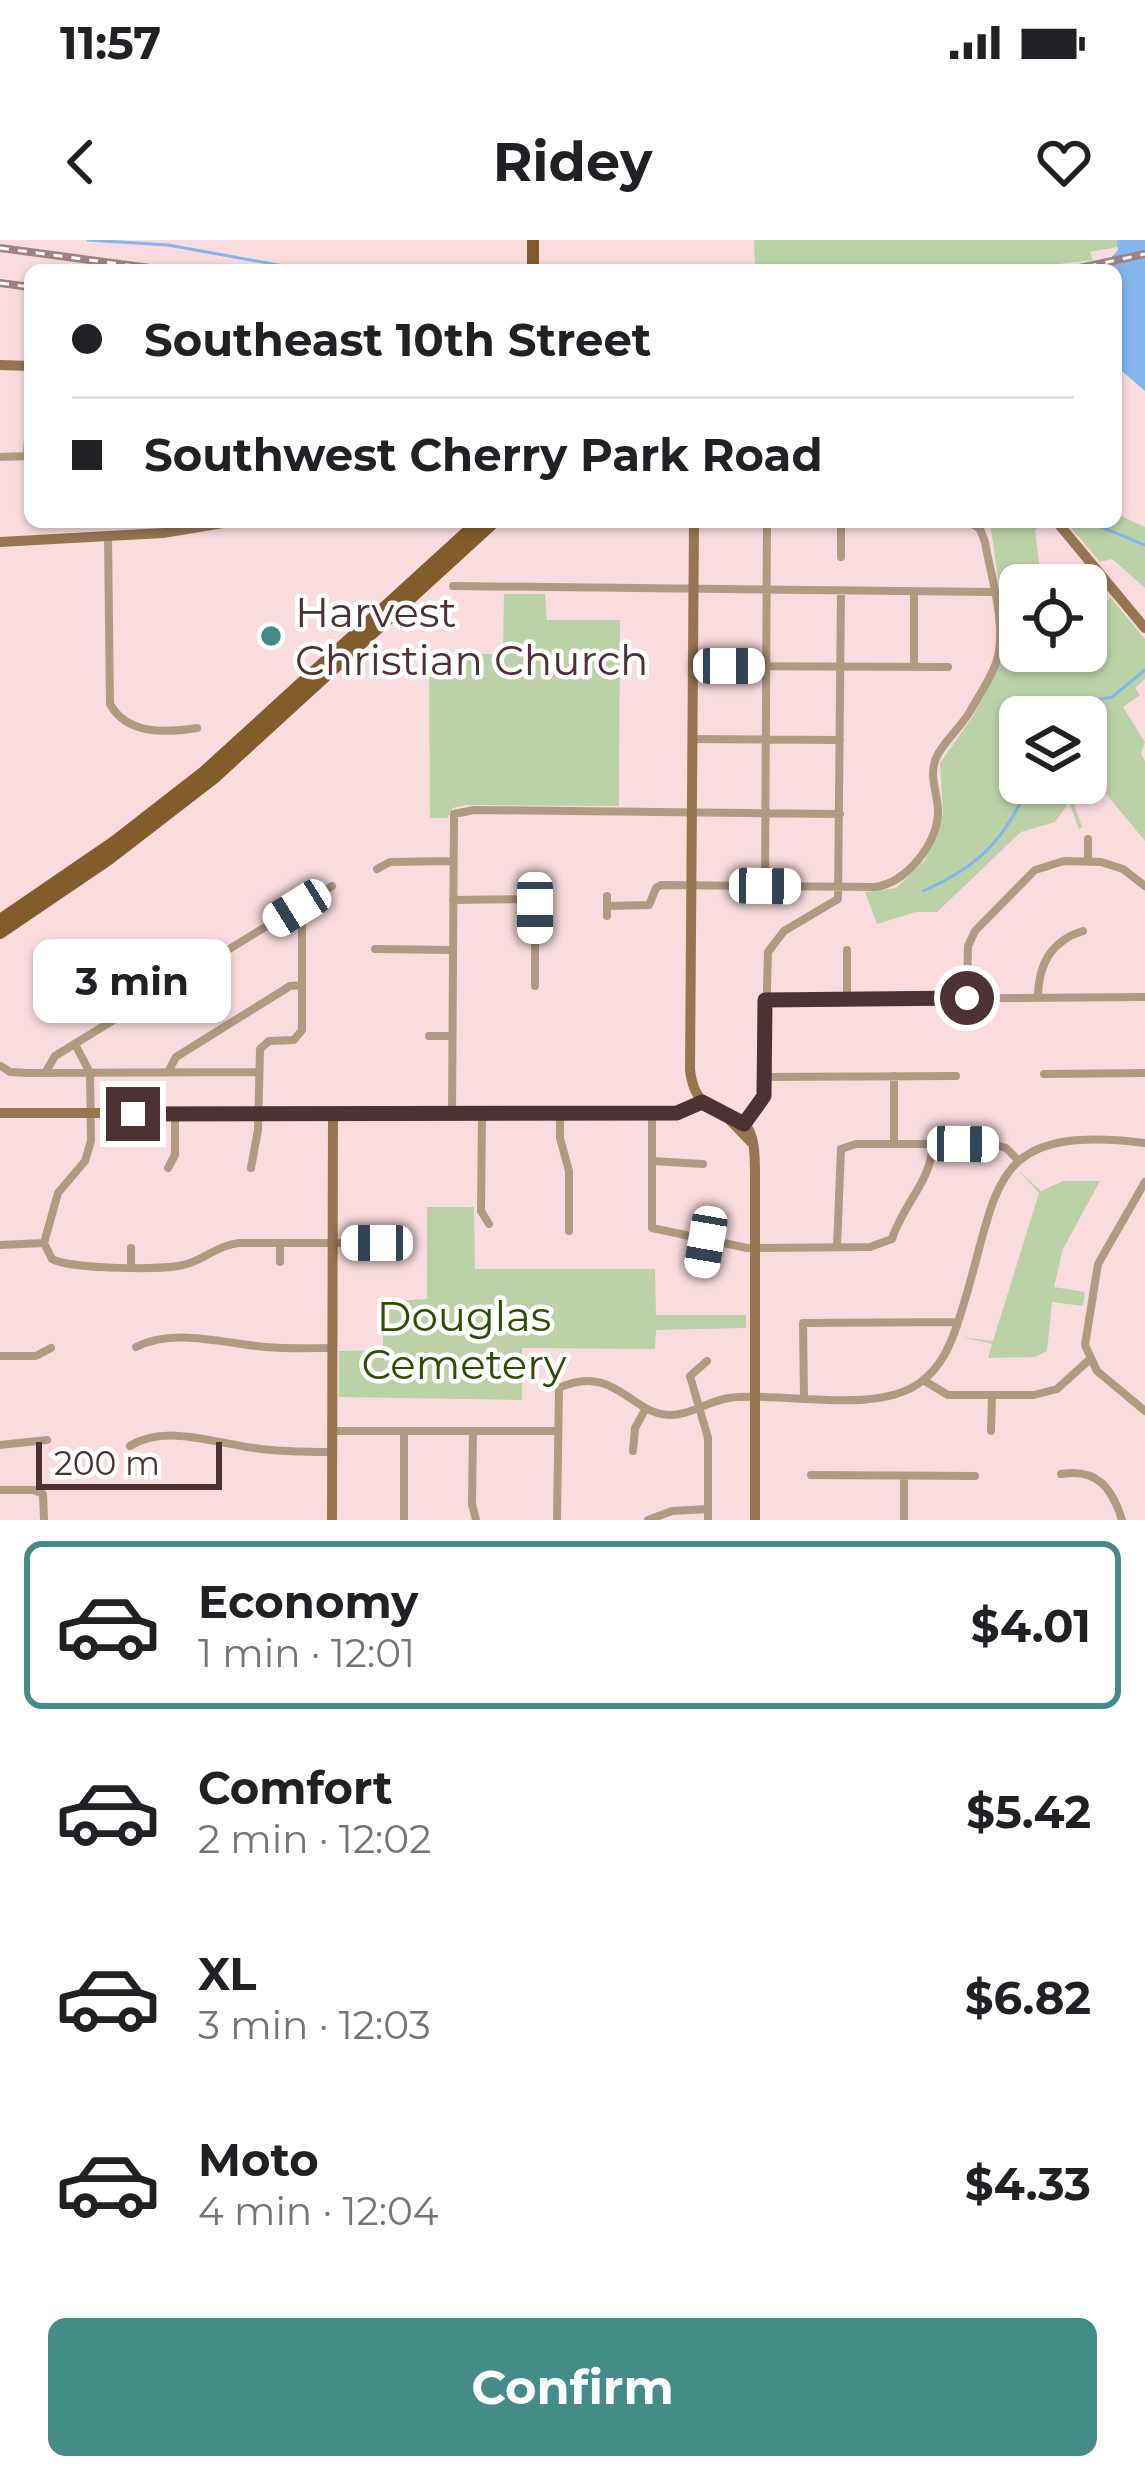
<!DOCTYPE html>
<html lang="en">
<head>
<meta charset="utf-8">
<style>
	:root { --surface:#fff; --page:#f6f6f6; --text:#202124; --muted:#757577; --line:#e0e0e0; --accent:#448c88 }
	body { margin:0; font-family:Montserrat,sans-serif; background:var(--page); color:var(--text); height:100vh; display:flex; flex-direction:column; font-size:45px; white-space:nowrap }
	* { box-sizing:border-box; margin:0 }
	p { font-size:39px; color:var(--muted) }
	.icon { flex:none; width:66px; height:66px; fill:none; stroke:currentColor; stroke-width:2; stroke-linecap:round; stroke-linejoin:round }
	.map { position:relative; height:1280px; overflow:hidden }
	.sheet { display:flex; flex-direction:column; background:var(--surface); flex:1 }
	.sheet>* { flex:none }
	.top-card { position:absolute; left:24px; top:24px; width:1098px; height:264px; border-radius:18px; box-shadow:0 3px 9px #0004; display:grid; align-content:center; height:264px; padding:0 48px; background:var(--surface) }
	.fabs { position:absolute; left:999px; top:324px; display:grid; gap:24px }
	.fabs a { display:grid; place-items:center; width:108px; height:108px; border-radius:18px; background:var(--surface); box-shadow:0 3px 9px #0004; font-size:60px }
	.scale { position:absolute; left:36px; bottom:30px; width:186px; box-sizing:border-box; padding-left:12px; border:6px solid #4e3135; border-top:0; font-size:33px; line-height:42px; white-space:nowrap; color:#4e3135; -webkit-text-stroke:9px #fff; paint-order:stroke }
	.end { position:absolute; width:54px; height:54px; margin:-27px; border:15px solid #4e3135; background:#fff; box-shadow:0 0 0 6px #fff }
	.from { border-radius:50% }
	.bubble { position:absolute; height:84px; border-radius:18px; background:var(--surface); box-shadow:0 3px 9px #0004; font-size:39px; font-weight:700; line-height:84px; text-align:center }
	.car { position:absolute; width:36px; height:72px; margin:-36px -18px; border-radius:15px; box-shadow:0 0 9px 3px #0007; background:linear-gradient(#fff 24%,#345 0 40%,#fff 0 76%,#345 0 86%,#fff 0) }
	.top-card b { display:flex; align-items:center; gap:42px; height:114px; font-size:45px }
	.top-card b+b { border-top:3px solid var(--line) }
	.top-card i { width:30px; height:30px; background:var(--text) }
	ul { padding:21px 0 0; list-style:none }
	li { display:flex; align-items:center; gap:36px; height:168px; margin:0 24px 18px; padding:0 24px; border:6px solid transparent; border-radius:18px }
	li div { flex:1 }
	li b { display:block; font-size:45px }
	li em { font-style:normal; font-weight:700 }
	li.selected { border-color:var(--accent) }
	li>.icon { width:108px; height:108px; stroke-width:1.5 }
	.button { display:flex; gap:24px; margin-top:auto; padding:24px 48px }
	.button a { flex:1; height:138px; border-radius:18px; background:var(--accent); color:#fff; font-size:48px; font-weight:700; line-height:138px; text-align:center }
	.status { display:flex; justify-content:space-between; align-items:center; height:84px; padding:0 60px; background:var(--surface); direction:ltr }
	.status svg { height:33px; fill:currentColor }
	header { display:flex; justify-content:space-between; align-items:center; height:156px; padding:0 48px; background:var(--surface); font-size:54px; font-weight:700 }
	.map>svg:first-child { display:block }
	.green { fill:#bbd2a9 }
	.water { fill:#82b6ed }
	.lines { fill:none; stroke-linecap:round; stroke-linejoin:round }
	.stream { stroke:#82b6ed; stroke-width:3 }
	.street { stroke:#b09a81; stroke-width:8 }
	.secondary { stroke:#967651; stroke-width:10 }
	.primary { stroke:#835c2b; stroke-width:12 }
	.rail-casing { stroke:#9f8185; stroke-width:8 }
	.rail { stroke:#fff; stroke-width:3; stroke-dasharray:9; stroke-linecap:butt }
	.route { stroke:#4e3135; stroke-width:15 }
	.poi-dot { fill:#448c88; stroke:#fff; stroke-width:4.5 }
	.labels { text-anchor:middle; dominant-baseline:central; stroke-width:9; stroke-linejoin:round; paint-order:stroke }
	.poi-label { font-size:42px; fill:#4e3135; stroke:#fff; text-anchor:start }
	.park-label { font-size:42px; fill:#2e4d03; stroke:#fff }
</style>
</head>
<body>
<div class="status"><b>11:57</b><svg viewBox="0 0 49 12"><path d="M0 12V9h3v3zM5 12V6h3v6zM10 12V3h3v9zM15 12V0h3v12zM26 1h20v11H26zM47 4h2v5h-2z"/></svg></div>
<header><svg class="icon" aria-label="back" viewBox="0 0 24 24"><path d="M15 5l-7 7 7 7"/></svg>Ridey<svg class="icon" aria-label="heart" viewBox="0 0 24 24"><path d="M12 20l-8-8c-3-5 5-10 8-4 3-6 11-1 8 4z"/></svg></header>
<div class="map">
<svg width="1145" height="1280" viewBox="0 0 1145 1280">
	<rect width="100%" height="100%" fill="#fadcdf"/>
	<path class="green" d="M754 0H1117L1118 7 1090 12 1093 20 1003 30H755Z
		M1116 268 1121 276 1145 287V348L1112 319 1100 322 1066 282H1116Z
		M990 282H1045L1035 290 1040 331 1053 345H1020V411H1086V370L1092 367 1095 370 1111 358 1145 399V439L1135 448 1140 455 1123 467 1145 502 1141 514 1145 521V601L1086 530V477H1020V543H1059L1072 557 1082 587 1079 589 1069 562 1055 582 1021 592 937 672H916L877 684 865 652 896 648 925 620 943 574 940 523 973 476 1002 421 1005 388Z
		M504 354H545L547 380H620L619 566 466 565 453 568 447 578H430L429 414H503Z
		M1018 930 1041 951 1063 941H1100L1063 1009 1054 1047 1085 1052 1083 1066 1052 1062 1047 1111 1035 1117 988 1118 992 1104 962 1097 993 1101 1039 953Z
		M427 967H474L475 1029H655L656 1075H746V1088L656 1090 655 1109 522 1108V1160L339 1157V1111L383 1110V1062L427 1059Z"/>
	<path class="water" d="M1117 0H1145V151L1116 126V30H1100L1118 10Z"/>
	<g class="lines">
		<path class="stream" d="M88 0 168 5 306 30
			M1089 282 1145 305
			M1061 477 1080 463 1112 457 1145 430
			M923 651C980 626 1005 599 1030 543"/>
		<path class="street" d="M27 216 30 164
			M0 217 28 216
			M841 282V317
			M108 296 110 464C127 495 166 493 197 488
			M453 346 993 352
			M914 352V427
			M693 426 948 427
			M692 499 840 500
			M1088 621V599
			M377 629 390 622 452 621
			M765 646 767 282
			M607 656V676
			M531 659 535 668V746
			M453 660 531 659
			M607 666 649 665 656 648 661 645 875 647C906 643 936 605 938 574 939 555 928 538 936 518 943 502 960 488 969 473 978 457 990 440 996 423 1008 388 991 338 985 302L980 289 969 282
			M375 709 452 710
			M967 758 968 706 975 691 1035 630 1064 621 1101 622 1123 629 1145 646
			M1038 758C1038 726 1050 701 1083 691
			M847 759V710
			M765 760 1145 757
			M429 796H452
			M1 826 10 832 28 833 258 832
			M168 832 176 817 290 746 302 745
			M45 833 55 816 332 646
			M1044 834 1145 833
			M764 837 956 836
			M452 873 454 574 474 570 840 574
			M482 873 481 971 489 984
			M560 873V898L569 931V991
			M652 873V988L747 1008 870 1007 892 999
			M744 884 760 867 764 856 768 712 784 691 838 659 841 352
			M894 904V836
			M841 909 856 904H993L1006 908 1016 918
			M652 921 703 924
			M168 928 175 915V874
			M251 928 258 890 260 809 269 801 294 800 302 790V684L297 668
			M1145 942 1098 1024 1085 1105 1097 1131 1145 1171
			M892 999C903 964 931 942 933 904
			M44 1003 52 1019C69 1029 167 1031 187 1024 207 1018 218 1005 240 1003H377L390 1011
			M44 1003 58 953 85 921 91 901 90 833 75 804
			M0 1005 44 1003
			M837 1007 841 909
			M131 1008V1026
			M280 1022V1003
			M701 1033 706 1002
			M136 1107C174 1087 226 1104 266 1107 288 1109 310 1108 332 1108
			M0 1116H36L51 1108
			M707 1121 690 1136 708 1198V1280
			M923 1140 948 1155H1034L1057 1149 1089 1120
			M804 1158 803 1083 958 1082
			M332 1191H557
			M473 1191 472 1264 476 1280
			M991 1191 992 1156
			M0 1205 47 1200
			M130 1206C165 1184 215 1203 254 1208 280 1212 306 1212 332 1212
			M633 1211 635 1188 646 1168
			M1061 1234C1097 1228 1112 1248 1122 1280
			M811 1235 975 1236
			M0 1250H34L43 1254 44 1280
			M404 1280V1191
			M557 1280 559 1148C613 1123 631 1173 668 1175 689 1176 708 1161 729 1158 783 1151 872 1175 918 1144 942 1128 952 1102 960 1076 1001 950 982 883 1145 903
			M648 1280 672 1271 708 1269
			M904 1280V1236"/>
		<path class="secondary" d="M0 125 30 126
			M694 282 690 830C696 885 742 865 751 895 755 905 755 921 755 933V1280
			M1057 282 1145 388
			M0 302 163 293 229 282
			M0 873H677L702 862
			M727 877 751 902
			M332 1280 333 873"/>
		<path class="primary" d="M533 30V0
			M0 680 114 602 204 532 478 282
			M0 693 109 619 214 538 494 282"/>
		<g class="rail-casing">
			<path id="rail" d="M0 8 165 30
				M1070 30 1145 14
				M0 43 30 47"/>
		</g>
		<use href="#rail" class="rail"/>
	</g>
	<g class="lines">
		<path class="route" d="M133 874 677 873 702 862 744 884 764 856 765 760 967 758"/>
	</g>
	<circle class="poi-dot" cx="271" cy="396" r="12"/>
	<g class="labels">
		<g class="poi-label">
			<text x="295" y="372">Harvest<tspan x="295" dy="48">Christian Church</tspan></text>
		</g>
		<g class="park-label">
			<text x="464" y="1076">Douglas<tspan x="464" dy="48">Cemetery</tspan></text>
		</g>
	</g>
</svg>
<div class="fabs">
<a><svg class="icon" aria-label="locate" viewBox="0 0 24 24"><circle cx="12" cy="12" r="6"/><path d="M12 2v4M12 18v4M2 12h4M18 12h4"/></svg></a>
<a><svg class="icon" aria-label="layers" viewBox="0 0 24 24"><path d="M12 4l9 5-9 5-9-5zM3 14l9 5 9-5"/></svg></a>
</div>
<div class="scale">200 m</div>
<i class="end from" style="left:967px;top:758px"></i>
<i class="end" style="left:133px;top:874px"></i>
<div class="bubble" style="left:33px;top:699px;width:198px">3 min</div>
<i class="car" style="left:729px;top:426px;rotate:90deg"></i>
<i class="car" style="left:765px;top:646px;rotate:91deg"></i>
<i class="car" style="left:297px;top:668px;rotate:238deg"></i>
<i class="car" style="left:535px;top:668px;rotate:180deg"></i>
<i class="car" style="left:963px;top:904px;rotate:91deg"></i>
<i class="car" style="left:706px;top:1002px;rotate:190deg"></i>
<i class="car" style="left:377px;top:1003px;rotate:270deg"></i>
<div class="top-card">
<b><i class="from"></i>Southeast 10th Street</b>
<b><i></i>Southwest Cherry Park Road</b>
</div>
</div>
<section class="sheet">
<ul>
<li class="selected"><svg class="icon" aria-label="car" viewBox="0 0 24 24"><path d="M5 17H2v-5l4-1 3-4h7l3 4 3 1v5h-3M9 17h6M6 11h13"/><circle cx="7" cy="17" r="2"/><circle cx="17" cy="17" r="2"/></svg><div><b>Economy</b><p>1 min · 12:01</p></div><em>$4.01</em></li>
<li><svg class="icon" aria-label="car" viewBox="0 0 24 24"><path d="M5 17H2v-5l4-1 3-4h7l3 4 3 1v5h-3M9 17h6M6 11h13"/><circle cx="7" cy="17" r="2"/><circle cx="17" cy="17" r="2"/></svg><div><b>Comfort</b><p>2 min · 12:02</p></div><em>$5.42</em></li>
<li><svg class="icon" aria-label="car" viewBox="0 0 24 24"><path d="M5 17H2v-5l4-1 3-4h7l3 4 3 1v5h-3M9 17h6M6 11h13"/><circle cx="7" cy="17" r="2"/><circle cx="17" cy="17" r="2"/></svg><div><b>XL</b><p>3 min · 12:03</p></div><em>$6.82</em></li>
<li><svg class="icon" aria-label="car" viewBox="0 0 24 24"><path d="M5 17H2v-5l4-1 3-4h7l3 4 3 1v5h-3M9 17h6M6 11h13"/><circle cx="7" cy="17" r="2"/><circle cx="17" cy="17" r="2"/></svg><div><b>Moto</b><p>4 min · 12:04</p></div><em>$4.33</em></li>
</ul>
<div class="button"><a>Confirm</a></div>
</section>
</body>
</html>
